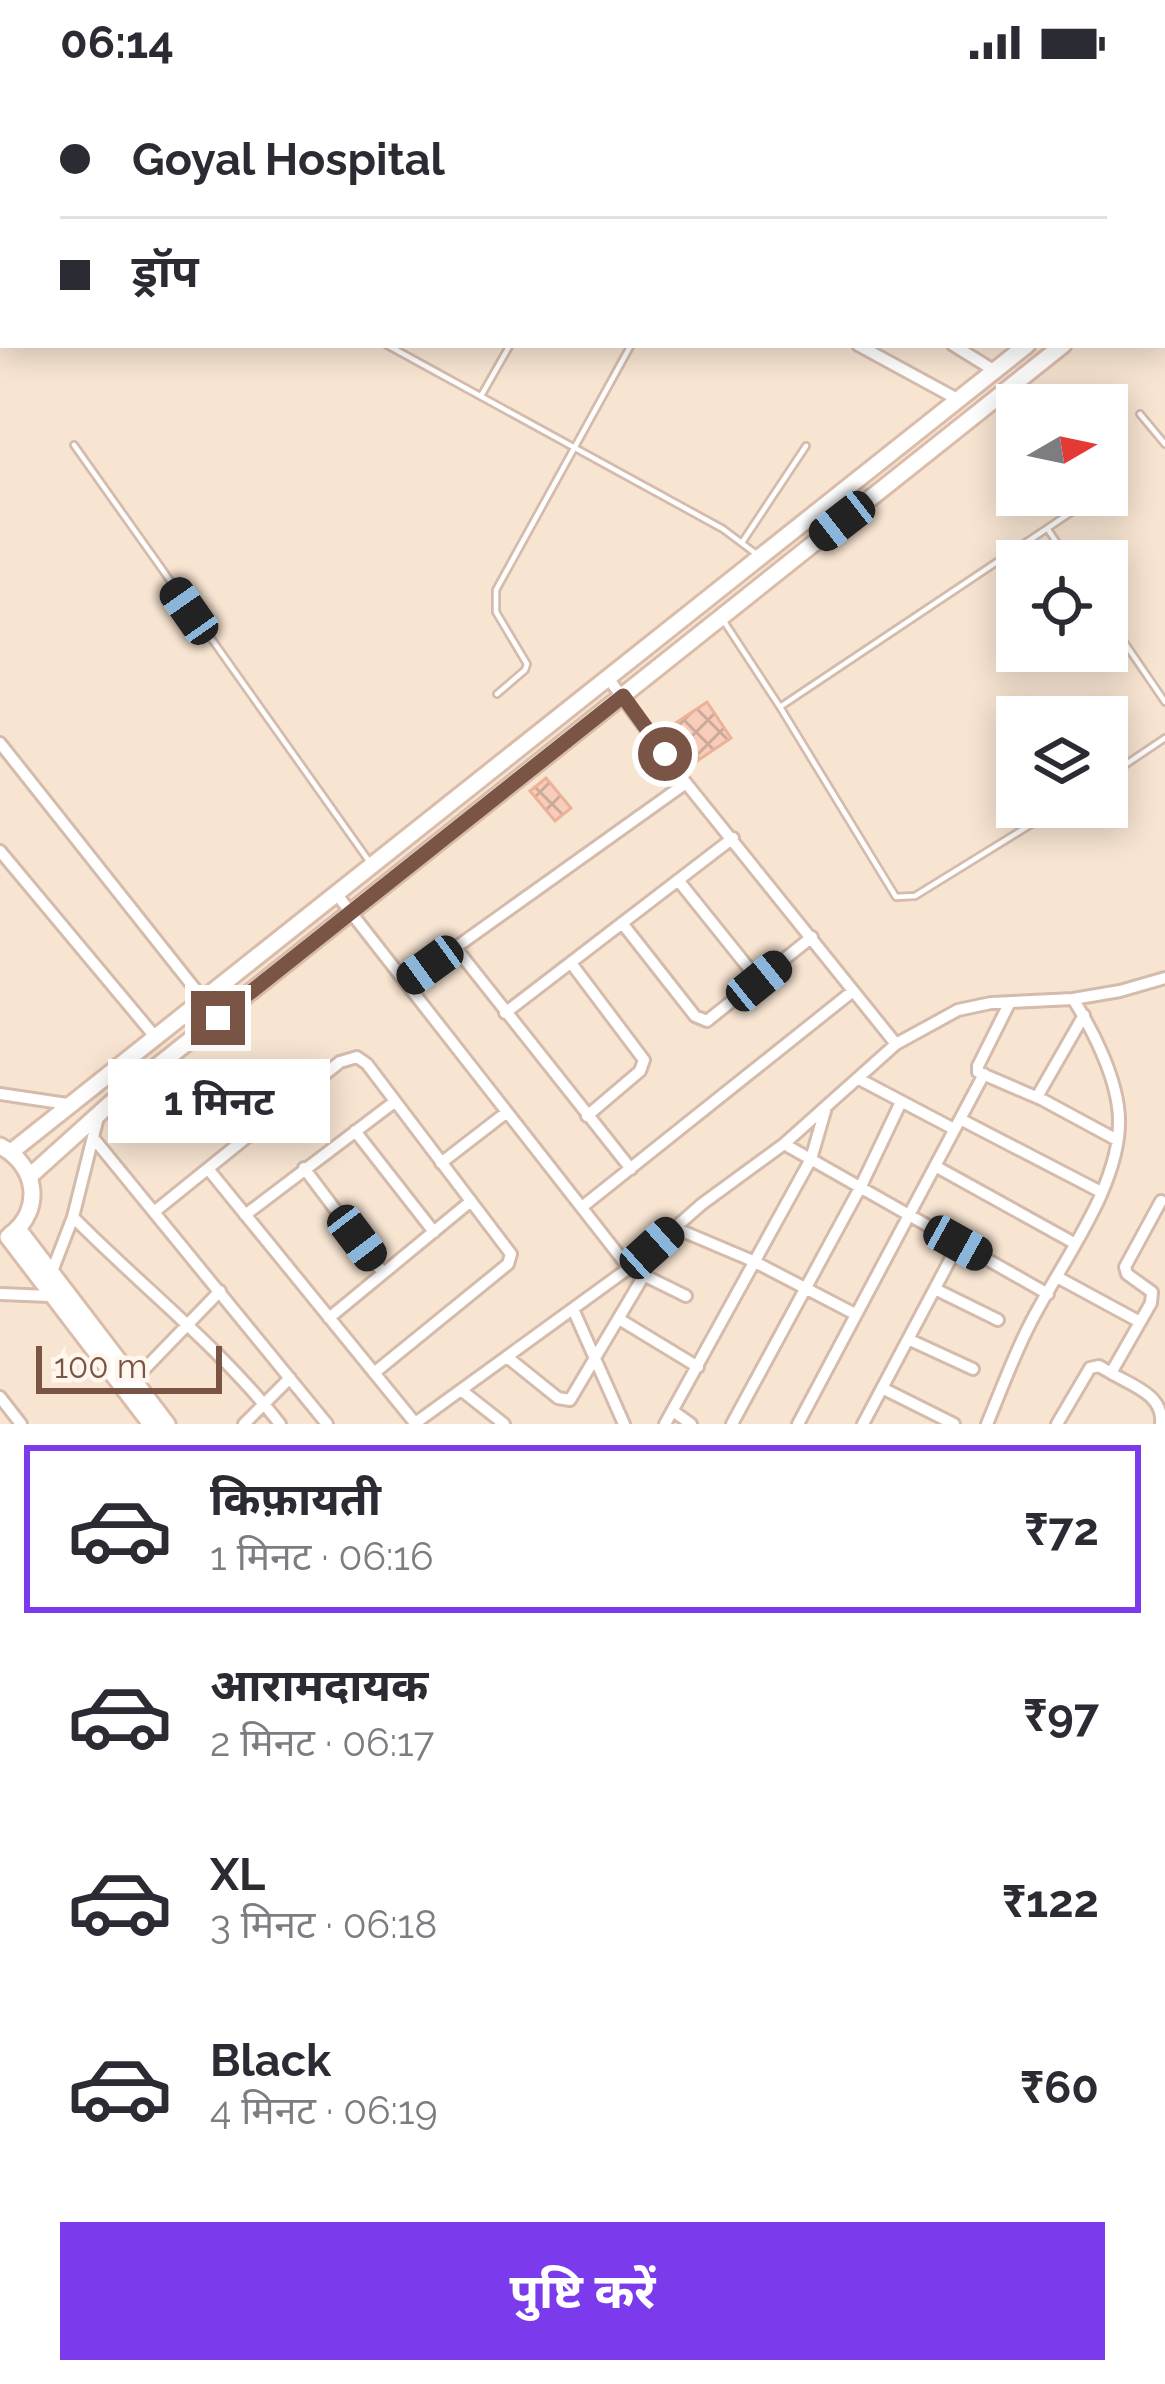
<!DOCTYPE html>
<html lang="hi">
<head>
<meta charset="utf-8">
<style>
	:root { --surface:#fff; --page:#f7f7f7; --text:#2b2b33; --muted:#7c7c81; --line:#e1e1e2; --accent:#7c3aed }
	body { margin:0; font-family:Raleway,"Noto Sans Devanagari",sans-serif; background:var(--page); color:var(--text); height:100vh; display:flex; flex-direction:column; font-size:45px; white-space:nowrap }
	* { box-sizing:border-box; margin:0 }
	p { font-size:39px; color:var(--muted) }
	.icon { flex:none; width:66px; height:66px; fill:none; stroke:currentColor; stroke-width:2; stroke-linecap:round; stroke-linejoin:round }
	.map { position:relative; height:1340px; overflow:hidden }
	.panel { display:flex; flex-direction:column; background:var(--surface); flex:1 }
	.panel>* { flex:none }
	.banner { position:absolute; left:0px; top:0px; width:1167px; height:264px; box-shadow:0 6px 30px #0003; display:grid; align-content:center; height:264px; padding:0 60px; background:var(--surface) }
	.needle { width:78px; rotate:81deg }
	.controls { position:absolute; left:996px; top:300px; display:grid; gap:24px }
	.controls a { display:grid; place-items:center; width:132px; height:132px; border-radius:0px; background:var(--surface); box-shadow:0 6px 30px #0003; font-size:60px }
	.scale { position:absolute; left:36px; bottom:30px; width:186px; box-sizing:border-box; padding-left:12px; border:6px solid #7a5546; border-top:0; font-size:33px; line-height:42px; white-space:nowrap; color:#7a5546; -webkit-text-stroke:9px #fff7ed; paint-order:stroke }
	.end { position:absolute; width:54px; height:54px; margin:-27px; border:15px solid #7a5546; background:#fff; box-shadow:0 0 0 6px #fff }
	.from { border-radius:50% }
	.bubble { position:absolute; height:84px; border-radius:0px; background:var(--surface); box-shadow:0 6px 30px #0003; font-size:39px; font-weight:700; line-height:84px; text-align:center }
	.car { position:absolute; width:36px; height:72px; margin:-36px -18px; border-radius:15px; box-shadow:0 0 9px 3px #0007; background:linear-gradient(#222 24%,#8ab4d8 0 40%,#222 0 76%,#8ab4d8 0 86%,#222 0) }
	.banner b { display:flex; align-items:center; gap:42px; height:114px; font-size:45px }
	.banner b+b { border-top:3px solid var(--line) }
	.banner i { width:30px; height:30px; background:var(--text) }
	ul { padding:21px 0 0; list-style:none }
	li { display:flex; align-items:center; gap:36px; height:168px; margin:0 24px 18px; padding:0 36px; border:6px solid transparent; border-radius:0px }
	li div { flex:1 }
	li b { display:block; font-size:45px }
	li em { font-style:normal; font-weight:700 }
	li.selected { border-color:var(--accent) }
	li>.icon { width:108px; height:108px; stroke-width:1.5 }
	.primary-button { display:flex; gap:24px; margin-top:auto; padding:24px 60px }
	.primary-button a { flex:1; height:138px; border-radius:0px; background:var(--accent); color:#fff; font-size:48px; font-weight:700; line-height:138px; text-align:center }
	.status { display:flex; justify-content:space-between; align-items:center; height:84px; padding:0 60px; background:var(--surface); direction:ltr }
	.status svg { height:33px; fill:currentColor }
	.map>svg:first-child { display:block }
	.residential { fill:#f7e4d1; fill-rule:evenodd }
	.building { fill:url(#building-cross-hatch); stroke:#ecb297; stroke-width:3 }
	.lines { fill:none; stroke-linecap:round; stroke-linejoin:round }
	.lane-casing { stroke:#d4bbab; stroke-width:10 }
	.street-casing { stroke:#d4bbab; stroke-width:16 }
	.secondary-casing { stroke:#dabcaa; stroke-width:21 }
	.primary-casing { stroke:#dcd3cf; stroke-width:22 }
	.lane { stroke:#fff; stroke-width:4.5 }
	.street { stroke:#fff; stroke-width:10 }
	.secondary { stroke:#fff; stroke-width:15 }
	.primary { stroke:#ffd39b; stroke-width:16 }
	.route { stroke:#7a5546; stroke-width:15 }
</style>
</head>
<body>
<div class="status"><b>06:14</b><svg viewBox="0 0 49 12"><path d="M0 12V9h3v3zM5 12V6h3v6zM10 12V3h3v9zM15 12V0h3v12zM26 1h20v11H26zM47 4h2v5h-2z"/></svg></div>
<div class="map">
<svg width="1165" height="1340" viewBox="0 0 1165 1340">
	<defs>
		<pattern id="building-cross-hatch" width="8" height="8" patternUnits="userSpaceOnUse" patternTransform="scale(3)"><rect width="8" height="8" fill="#f7cdb9"/><path d="M0 0l8 8M0 8l8-8" fill="none" stroke="#cda998"/></pattern>
	</defs>
	<rect width="100%" height="100%" fill="#fff3e4"/>
	<path class="residential" d="M0 0H1165V1340H0ZM3 3H1164V261H3ZM1017 321H1107V411H1017ZM1017 477H1107V567H1017ZM1017 633H1107V723H1017Z"/>
	<path class="building" d="M707 618 731 654 691 681 667 645Z
		M546 694 571 724 555 737 530 707Z"/>
	<g class="lines">
		<g class="lane-casing">
			<path id="lane" d="M517 0 520 3
				M634 0 636 3
				M295 3 296 0
				M575 3 577 0
				M387 261 723 445 755 469
				M481 312 510 261
				M1140 330 1165 360
				M74 361 369 777
				M1107 404 1115 399
				M1049 447 1069 477
				M743 457 806 362
				M1107 533 1165 618
				M723 536 780 623 1097 411
				M497 610 525 586 527 580 496 528V506L631 261
				M780 623 896 813 915 812 1059 723
				M1107 693 1165 654"/>
		</g>
		<g class="street-casing">
			<path id="street" d="M125 0 135 3
				M450 0 455 3
				M1127 0 1130 3
				M143 3 146 0
				M880 3 883 0
				M1113 3 1117 0
				M1164 53 1165 55
				M0 127H3
				M0 238 3 239
				M858 261 959 316
				M953 261 995 287
				M608 594 686 699 896 960
				M0 659 218 934
				M0 767 157 955
				M678 796 759 897
				M338 812 629 1184 686 1212
				M622 839 695 932 707 937 812 853
				M455 863 631 1085
				M571 879 644 976 640 987 587 1032
				M406 899 686 699
				M1010 918 978 982V988L1043 1016 1117 1056
				M505 929 733 754
				M859 995 952 1044
				M0 1010 74 1021
				M1037 1013 1084 931
				M960 1035 1101 1108
				M355 1047 434 1148
				M95 1056 327 1340
				M784 1060 1048 1210
				M441 1079 507 1028
				M935 1082 1074 1159
				M304 1084 383 1189
				M209 1086 415 1339
				M582 1123 853 907
				M154 1128 340 978 357 973 367 980 511 1170 508 1180 374 1289
				M245 1131 393 1019
				M73 1133C141 1202 221 1264 280 1340
				M675 1144 753 1177 855 1230
				M51 1190 73 1133 98 1033
				M1057 1193 1140 1238
				M935 1205 998 1236
				M0 1210 50 1212
				M573 1225 624 1340
				M329 1234 471 1117
				M619 1235 698 1283
				M910 1256 973 1285
				M507 1273 558 1314 570 1316 643 1193
				M1111 1289C1133 1302 1164 1311 1161 1340
				M133 1297 220 1207
				M882 1304 954 1340
				M461 1306 504 1340
				M0 1313 21 1340
				M673 1327 691 1340
				M244 1340 290 1294
				M414 1340 629 1184 702 1120 784 1060 896 960 958 926 991 919 1073 915 1120 907 1165 894
				M665 1340 811 1075 825 1027
				M732 1340 861 1102 901 1018
				M798 1340 984 990
				M863 1340 959 1159
				M987 1340C1000 1309 1012 1276 1027 1246 1056 1185 1121 1105 1119 1035 1118 996 1094 948 1073 915
				M1057 1340 1090 1284 1099 1282 1111 1289 1151 1219 1152 1208 1127 1190 1125 1183 1161 1117"/>
		</g>
		<g class="secondary-casing">
			<path id="secondary" d="M0 1062C37 1081 44 1126 10 1151
				M11 1068 1027 261
				M30 1092 111 1019 1063 261
				M18 1145 167 1340
				M8 1153 151 1340"/>
		</g>
		<g class="primary-casing">
			<path id="primary" d="M1059 0 1061 3
				M1084 0 1086 3
				M1164 124 1165 125
				M1164 197H1165"/>
		</g>
		<use href="#lane" class="lane"/>
		<use href="#street" class="street"/>
		<use href="#secondary" class="secondary"/>
		<use href="#primary" class="primary"/>
	</g>
	<g class="lines">
		<path class="route" d="M218 934 623 612 665 670"/>
	</g>
</svg>
<div class="controls">
<a><svg class="needle" viewBox="-14 -14 28 28"><path d="M0-13l5 13h-10z" fill="#e53935"/><path d="M0 13l5-13h-10z" fill="#7c7c81"/></svg></a>
<a><svg class="icon" aria-label="locate" viewBox="0 0 24 24"><circle cx="12" cy="12" r="6"/><path d="M12 2v4M12 18v4M2 12h4M18 12h4"/></svg></a>
<a><svg class="icon" aria-label="layers" viewBox="0 0 24 24"><path d="M12 4l9 5-9 5-9-5zM3 14l9 5 9-5"/></svg></a>
</div>
<div class="scale">100 m</div>
<i class="end from" style="left:665px;top:670px"></i>
<i class="end" style="left:218px;top:934px"></i>
<div class="bubble" style="left:108px;top:975px;width:222px">1 मिनट</div>
<i class="car" style="left:842px;top:437px;rotate:232deg"></i>
<i class="car" style="left:189px;top:527px;rotate:325deg"></i>
<i class="car" style="left:430px;top:881px;rotate:234deg"></i>
<i class="car" style="left:759px;top:897px;rotate:51deg"></i>
<i class="car" style="left:357px;top:1154px;rotate:143deg"></i>
<i class="car" style="left:958px;top:1159px;rotate:119deg"></i>
<i class="car" style="left:652px;top:1164px;rotate:48deg"></i>
<div class="banner">
<b><i class="from"></i>Goyal Hospital</b>
<b><i></i>ड्रॉप</b>
</div>
</div>
<section class="panel">
<ul>
<li class="selected"><svg class="icon" aria-label="car" viewBox="0 0 24 24"><path d="M5 17H2v-5l4-1 3-4h7l3 4 3 1v5h-3M9 17h6M6 11h13"/><circle cx="7" cy="17" r="2"/><circle cx="17" cy="17" r="2"/></svg><div><b>किफ़ायती</b><p>1 मिनट · 06:16</p></div><em>₹72</em></li>
<li><svg class="icon" aria-label="car" viewBox="0 0 24 24"><path d="M5 17H2v-5l4-1 3-4h7l3 4 3 1v5h-3M9 17h6M6 11h13"/><circle cx="7" cy="17" r="2"/><circle cx="17" cy="17" r="2"/></svg><div><b>आरामदायक</b><p>2 मिनट · 06:17</p></div><em>₹97</em></li>
<li><svg class="icon" aria-label="car" viewBox="0 0 24 24"><path d="M5 17H2v-5l4-1 3-4h7l3 4 3 1v5h-3M9 17h6M6 11h13"/><circle cx="7" cy="17" r="2"/><circle cx="17" cy="17" r="2"/></svg><div><b>XL</b><p>3 मिनट · 06:18</p></div><em>₹122</em></li>
<li><svg class="icon" aria-label="car" viewBox="0 0 24 24"><path d="M5 17H2v-5l4-1 3-4h7l3 4 3 1v5h-3M9 17h6M6 11h13"/><circle cx="7" cy="17" r="2"/><circle cx="17" cy="17" r="2"/></svg><div><b>Black</b><p>4 मिनट · 06:19</p></div><em>₹60</em></li>
</ul>
<div class="primary-button"><a>पुष्टि करें</a></div>
</section>
</body>
</html>
